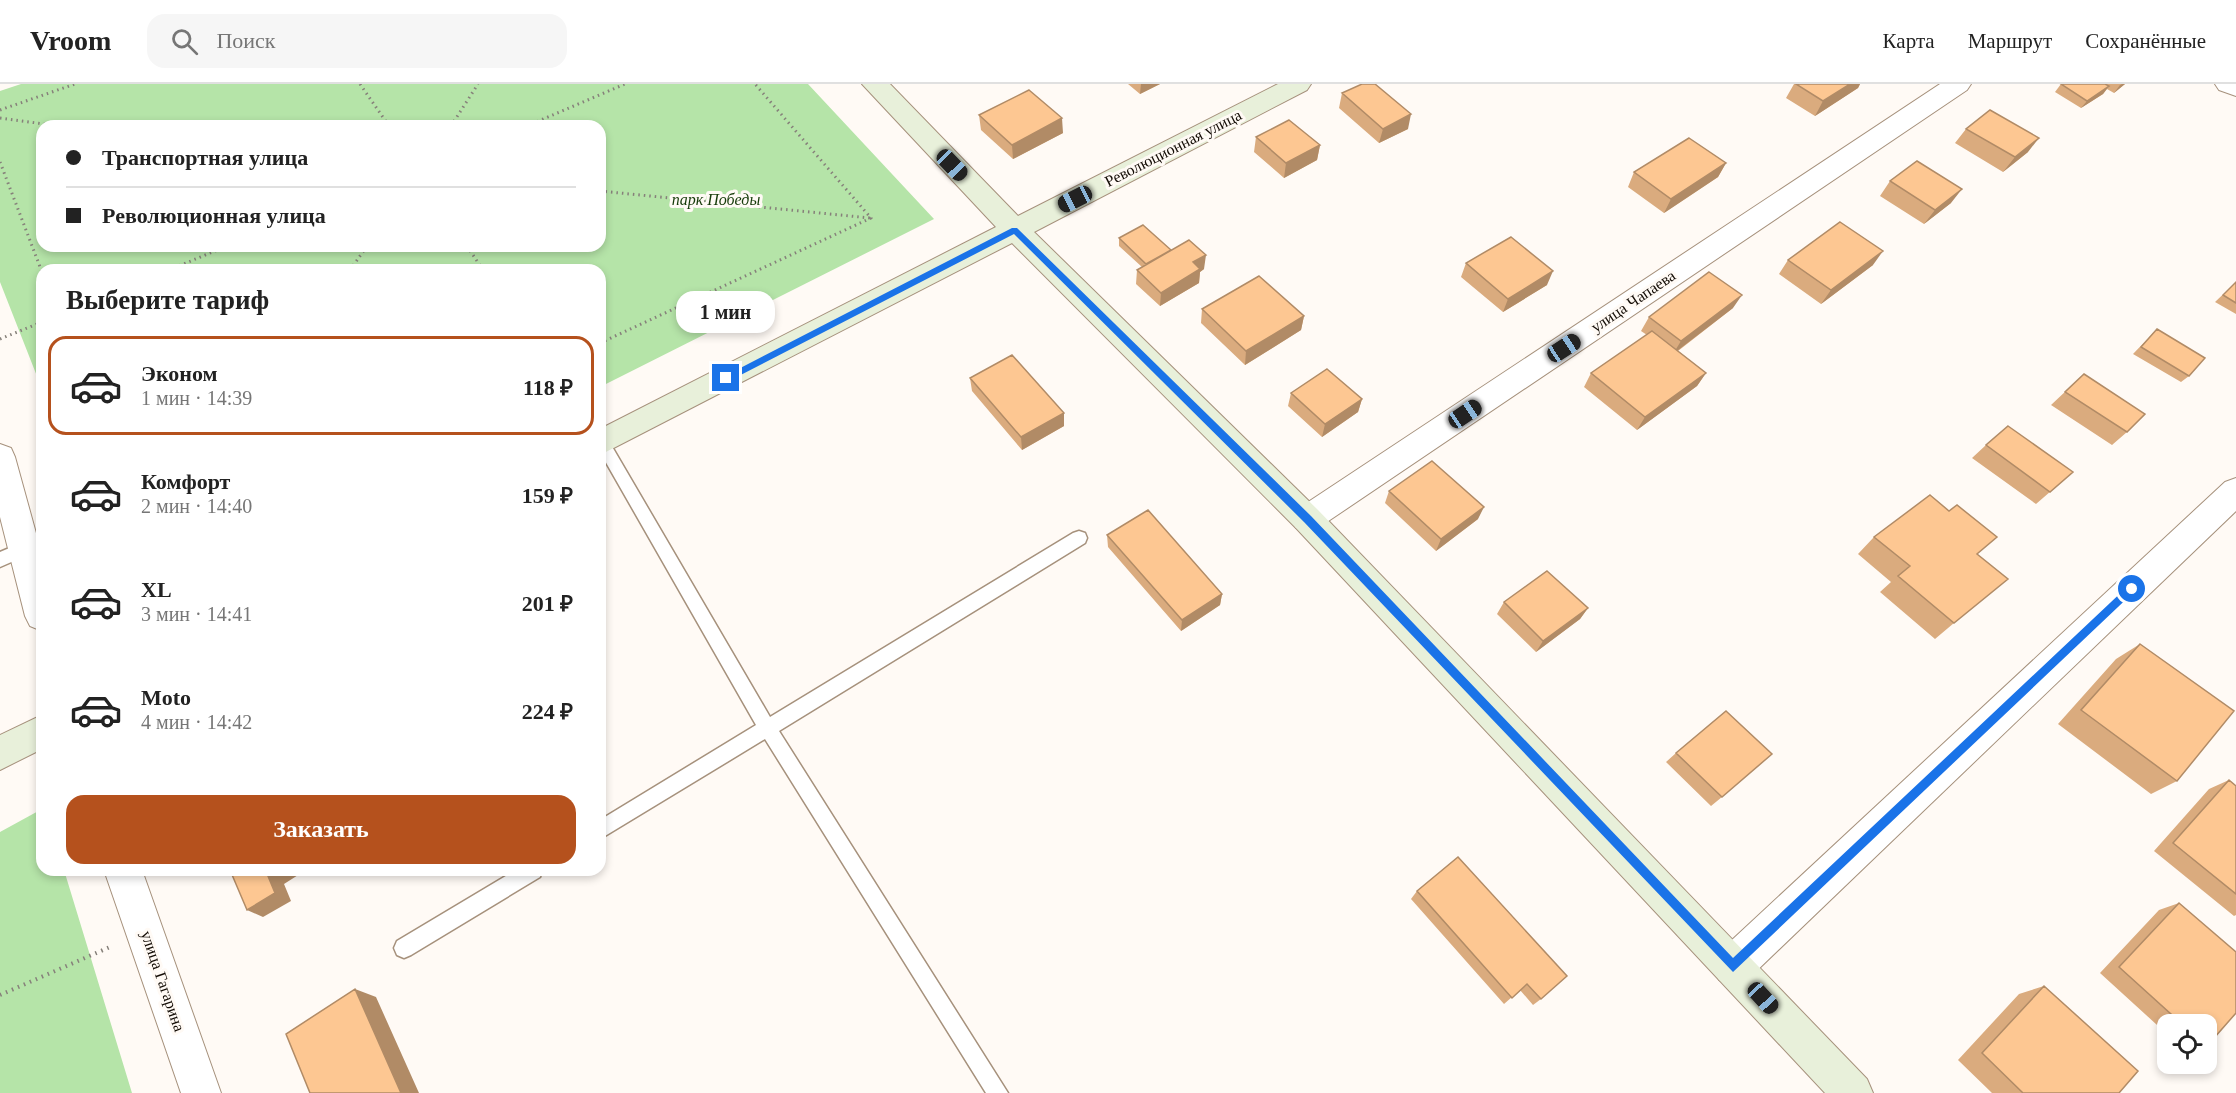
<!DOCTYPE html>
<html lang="ru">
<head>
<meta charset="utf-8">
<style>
	:root { --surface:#fff; --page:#f6f6f6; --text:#222; --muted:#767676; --line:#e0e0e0; --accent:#b5511d }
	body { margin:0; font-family:"Times New Roman",serif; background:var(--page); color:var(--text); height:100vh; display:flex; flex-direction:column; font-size:22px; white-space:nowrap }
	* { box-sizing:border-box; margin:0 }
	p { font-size:20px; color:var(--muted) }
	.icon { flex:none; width:33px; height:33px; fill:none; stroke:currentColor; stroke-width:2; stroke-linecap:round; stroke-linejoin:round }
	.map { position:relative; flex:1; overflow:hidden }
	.details { position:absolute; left:36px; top:180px; width:570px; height:612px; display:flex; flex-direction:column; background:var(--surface); border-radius:18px; box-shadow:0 3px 9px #0003 }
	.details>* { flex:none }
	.top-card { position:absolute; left:36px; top:36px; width:570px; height:132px; border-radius:18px; box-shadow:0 3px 9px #0003; display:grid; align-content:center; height:132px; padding:0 30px; background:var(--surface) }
	.buttons { position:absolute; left:2157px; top:930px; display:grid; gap:12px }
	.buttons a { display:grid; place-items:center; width:60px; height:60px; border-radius:12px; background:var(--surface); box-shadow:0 3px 9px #0003; font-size:30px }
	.end { position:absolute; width:27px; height:27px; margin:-14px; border:8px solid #1a73e8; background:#fff; box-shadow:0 0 0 3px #fff }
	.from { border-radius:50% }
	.bubble { position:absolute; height:42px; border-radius:18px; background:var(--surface); box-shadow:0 3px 9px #0003; font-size:20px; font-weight:600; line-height:42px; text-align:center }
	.car { position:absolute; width:18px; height:36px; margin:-18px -9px; border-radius:8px; box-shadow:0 0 4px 2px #0007; background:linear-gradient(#222 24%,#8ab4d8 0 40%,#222 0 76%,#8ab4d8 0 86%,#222 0) }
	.top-card b { display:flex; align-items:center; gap:21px; height:57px; font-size:22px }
	.top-card b+b { border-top:2px solid var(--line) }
	.top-card i { width:15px; height:15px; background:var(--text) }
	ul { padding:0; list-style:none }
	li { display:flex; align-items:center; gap:18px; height:99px; margin:0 12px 9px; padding:0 18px; border:3px solid transparent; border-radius:18px }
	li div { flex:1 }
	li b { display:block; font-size:22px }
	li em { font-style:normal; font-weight:600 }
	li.on { border-color:var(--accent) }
	li>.icon { width:54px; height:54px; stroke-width:1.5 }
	h2 { padding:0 30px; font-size:27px; line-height:72px }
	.action { display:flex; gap:12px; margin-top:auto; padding:12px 30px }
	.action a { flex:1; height:69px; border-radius:18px; background:var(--accent); color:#fff; font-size:24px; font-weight:600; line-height:69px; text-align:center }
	header { display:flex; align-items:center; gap:36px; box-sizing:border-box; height:84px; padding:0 30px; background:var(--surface); border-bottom:2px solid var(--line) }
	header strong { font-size:28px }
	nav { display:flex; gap:33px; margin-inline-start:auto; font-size:21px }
	.search { width:420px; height:54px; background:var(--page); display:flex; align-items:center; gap:15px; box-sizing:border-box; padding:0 21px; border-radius:18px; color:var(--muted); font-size:22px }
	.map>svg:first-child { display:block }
	.green { fill:#b5e4a8; fill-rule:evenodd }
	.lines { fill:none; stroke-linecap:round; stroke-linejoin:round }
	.lane-casing { stroke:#a6917c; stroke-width:3 }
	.street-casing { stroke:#a6917c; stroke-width:2 }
	.secondary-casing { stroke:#a6917c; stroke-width:2 }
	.path-far1 { stroke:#86807a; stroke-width:3; stroke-dasharray:1.5 4; stroke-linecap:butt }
	.path { stroke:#86807a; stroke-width:4; stroke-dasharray:1.5 5; stroke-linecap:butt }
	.lane { fill:#fff; fill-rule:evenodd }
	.street { fill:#fff; fill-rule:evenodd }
	.secondary { fill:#e8f0da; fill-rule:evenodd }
	.wall { fill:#daab7e }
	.shaded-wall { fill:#b18b66 }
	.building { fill:#fdc792; stroke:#b18b66; stroke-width:1.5 }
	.route { fill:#1a73e8 }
	.labels { text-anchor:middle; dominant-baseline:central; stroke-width:6; stroke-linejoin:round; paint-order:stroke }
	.street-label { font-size:16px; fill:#120b04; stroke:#fffaf5 }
	.park-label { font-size:16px; font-style:italic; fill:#153a08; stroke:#fffaf5 }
</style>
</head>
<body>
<header>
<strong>Vroom</strong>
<div class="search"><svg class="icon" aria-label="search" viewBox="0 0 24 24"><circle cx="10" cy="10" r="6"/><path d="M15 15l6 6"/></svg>Поиск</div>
<nav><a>Карта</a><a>Маршрут</a><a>Сохранённые</a></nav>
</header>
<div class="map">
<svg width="2236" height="1009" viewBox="0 0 2236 1009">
	<rect width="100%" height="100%" fill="#fffaf5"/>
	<path class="green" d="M21 0H808L934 135 600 303V186H42V305L0 198V7ZM42 42H600V162H42Z
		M42 725V786H64L132 1009H0V748Z"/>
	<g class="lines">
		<g class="lane-casing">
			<path id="lane" d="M600 352 607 354 770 633 1073 449 1079 447 1085 449 1087 454 1085 459 779 647 1008 1009H986L765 655 600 755V736L756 641 600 368Z
				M26 457 32 459 34 464 32 469 0 483V468Z
				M516 786H542L540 793 411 871 404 874 397 871 394 864 397 857Z"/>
		</g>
		<g class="street-casing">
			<path id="street" d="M1940 0H1971L1967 6 1318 444 1307 448 1296 444 1291 435 1296 426Z
				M2215 0H2236V12L2219 6Z
				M0 360 11 364 15 373 42 471V547L30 542 25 532 0 433Z
				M2236 394V427L1747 896 1733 901 1719 896 1714 882 1719 868 2225 398Z
				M104 786H142L221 1009H181Z"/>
		</g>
		<g class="secondary-casing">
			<path id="secondary" d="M862 0H890L1018 132 1278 0H1311L1307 6 1034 148 1318 426 1867 995 1873 1009H1825L1296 444 1012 159 600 371V345L996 143Z
				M42 631V665L0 686V651Z"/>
		</g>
		<path class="path-far1" d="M360 0 389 42
			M0 26 75 0
			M0 34 59 42
			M451 42 478 0
			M527 42 625 0
			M0 78 42 188
			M600 107 870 134
			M467 162 483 186
			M169 186 227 162
			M350 186 367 162
			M0 255 42 238
			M600 259 871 134 755 0"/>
		<path class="path" d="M0 911 110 863"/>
		<use href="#lane" class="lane"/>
		<use href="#street" class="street"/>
		<use href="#secondary" class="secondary"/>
	</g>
	<path class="wall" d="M1128 0H1160L1140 10Z
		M1794 0H1860L1858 4 1815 32 1786 14Z
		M2061 0H2125L2114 9 2107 5 2103 10 2081 24 2055 8Z
		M1342 9 1408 45 1379 59 1339 24Z
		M979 31 1063 49 1013 75 981 46Z
		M1966 45 2028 68 2003 88 1955 59Z
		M1256 53 1320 61 1317 76 1284 94 1254 68Z
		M1726 79 1718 93 1664 129 1628 103 1634 88Z
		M1890 97 1951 119 1924 140 1880 112Z
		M1119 154 1171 166 1204 185 1200 188 1199 199 1160 222 1136 200 1137 186 1142 183 1119 162Z
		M1788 176 1873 181 1821 220 1779 190Z
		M1466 179 1547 201 1503 228 1461 193Z
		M2236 198V230L2215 218Z
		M1733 224 1678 267 1706 289 1697 302 1637 346 1584 303 1591 289 1647 251 1641 247 1649 233Z
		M1202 225 1304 232 1301 246 1245 281 1201 239Z
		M2157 245 2189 292 2181 298 2133 270Z
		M2084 290 2127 348 2112 361 2051 321Z
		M970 294 1064 329V342L1022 366 972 307Z
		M1291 309 1362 315 1358 328 1322 353 1288 322Z
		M1986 361 2073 388 2036 420 1972 374Z
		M1389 407 1478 435 1436 467 1385 419Z
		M1107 451 1222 510 1220 521 1181 547 1108 463Z
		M1874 453 1977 470 1954 539 1935 555 1880 508 1891 498 1858 470Z
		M1504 518 1588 524 1580 535 1536 568 1497 530Z
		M2140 560 2177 697 2151 710 2058 640 2116 575Z
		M1676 669 1722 713 1711 722 1666 678Z
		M2229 696 2236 702V831L2234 832 2154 767 2209 705Z
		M1458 773 1541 915 1533 921 1520 906 1504 920 1411 815 1417 807Z
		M2179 819 2206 940H2168V951L2100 889 2159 826Z
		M2044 902 2119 1009H1992L1958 976 2019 910Z"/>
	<path class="shaded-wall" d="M1141 0H1160L1140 10Z
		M1850 0H1860L1858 4 1815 32 1823 17Z
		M2122 0H2125L2114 9 2120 1Z
		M2109 2 2103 10 2081 24 2087 17Z
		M1411 30 1408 45 1379 59 1383 45Z
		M1062 34 1063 49 1013 75 1012 61Z
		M2039 54 2028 68 2003 88 2015 73Z
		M1320 61 1317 76 1284 94 1286 79Z
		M1726 79 1718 93 1664 129 1671 115Z
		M1962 105 1951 119 1924 140 1935 126Z
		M1883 167 1873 181 1821 220 1831 206Z
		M1206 171 1204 185 1200 188 1199 199 1160 222 1161 209 1193 178Z
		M1553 187 1547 201 1503 228 1508 215Z
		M1742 211 1733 224 1673 270 1681 257Z
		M1304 232 1301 246 1245 281 1246 267Z
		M1706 289 1697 302 1637 346 1645 333Z
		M1362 315 1358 328 1322 353 1325 340Z
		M1064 329V342L1022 366 1021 353Z
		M1484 423 1478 435 1436 467 1441 455Z
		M1222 510 1220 521 1181 547 1182 536Z
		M1588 524 1580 535 1536 568 1543 557Z
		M278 786H306L284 800 291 817 263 833 247 826 268 792Z
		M355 905 376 913 419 1009H401Z"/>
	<path class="building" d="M1362 0H1375L1411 30 1383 45 1342 9Z
		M1796 0H1850L1823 17Z
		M2061 0H2105L2109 2 2087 17Z
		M1029 6 1062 34 1012 61 979 31Z
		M1990 26 2039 54 2015 73 1966 45Z
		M1289 36 1320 61 1286 79 1256 53Z
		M1689 54 1726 79 1671 115 1634 88Z
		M1917 77 1962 105 1935 126 1890 97Z
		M1840 138 1883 167 1831 206 1788 176Z
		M1143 141 1171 166 1146 180 1119 154Z
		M1511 153 1553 187 1508 215 1466 179Z
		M1189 156 1206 171 1193 178 1200 185 1161 209 1137 186Z
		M1709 188 1742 211 1681 257 1649 233Z
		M1259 192 1304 232 1246 267 1202 225Z
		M2236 198V219L2223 211Z
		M2157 245 2205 274 2189 292 2141 263Z
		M1652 247 1706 289 1645 333 1591 289Z
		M1012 271 1064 329 1021 353 970 294Z
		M1327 285 1362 315 1325 340 1291 309Z
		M2084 290 2145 330 2127 348 2065 308Z
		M2008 342 2073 388 2050 408 1986 361Z
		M1432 377 1484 423 1441 455 1389 407Z
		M1930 411 1949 427 1957 421 1997 453 1977 470 2008 495 1954 539 1898 492 1910 482 1874 453Z
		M1148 426 1222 510 1182 536 1107 451Z
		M1547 487 1588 524 1543 557 1504 518Z
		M2140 560 2234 627 2177 697 2081 626Z
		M1726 627 1772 670 1722 713 1676 669Z
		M2229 696 2236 702V810L2173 759Z
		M1458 773 1567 892 1541 915 1527 900 1512 914 1417 807Z
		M230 786H278L268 792 275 809 247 826Z
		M2179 819 2236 868V929L2207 962 2206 940H2182L2119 883Z
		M2044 902 2138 987 2119 1009H2023L1982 969Z
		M355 905 401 1009H310L286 950Z"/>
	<path class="route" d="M1012 144H1017L1311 432 1733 874 2128 502H2135L2137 505 1733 888 1304 438 1014 150 729 297H723L721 294Z"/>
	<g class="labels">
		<g class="street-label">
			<text transform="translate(1173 64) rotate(-27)">Революционная улица</text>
			<text transform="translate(1633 217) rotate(-34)">улица Чапаева</text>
			<text transform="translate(163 897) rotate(71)">улица Гагарина</text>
		</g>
		<g class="park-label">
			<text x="716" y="115">парк Победы</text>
		</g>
	</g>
</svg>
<div class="buttons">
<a><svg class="icon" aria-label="locate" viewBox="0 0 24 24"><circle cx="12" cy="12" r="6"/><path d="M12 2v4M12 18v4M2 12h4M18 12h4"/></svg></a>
</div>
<i class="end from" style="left:2132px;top:505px"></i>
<i class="end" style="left:726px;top:294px"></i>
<div class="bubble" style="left:676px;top:207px;width:99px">1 мин</div>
<i class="car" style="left:952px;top:81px;rotate:136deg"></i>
<i class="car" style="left:1075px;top:115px;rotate:243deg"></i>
<i class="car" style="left:1564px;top:264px;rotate:57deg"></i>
<i class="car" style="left:1465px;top:330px;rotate:56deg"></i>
<i class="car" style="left:1763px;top:914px;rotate:137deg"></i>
<div class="top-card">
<b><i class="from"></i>Транспортная улица</b>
<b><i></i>Революционная улица</b>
</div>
<section class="details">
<h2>Выберите тариф</h2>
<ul>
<li class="on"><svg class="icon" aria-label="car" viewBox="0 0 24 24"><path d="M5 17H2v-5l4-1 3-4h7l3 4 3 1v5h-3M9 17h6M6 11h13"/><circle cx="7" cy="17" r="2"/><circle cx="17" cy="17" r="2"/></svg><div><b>Эконом</b><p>1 мин · 14:39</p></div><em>118 ₽</em></li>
<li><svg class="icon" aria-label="car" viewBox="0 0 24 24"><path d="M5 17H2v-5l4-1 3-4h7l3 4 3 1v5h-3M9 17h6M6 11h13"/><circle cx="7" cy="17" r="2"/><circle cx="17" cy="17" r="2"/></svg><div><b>Комфорт</b><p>2 мин · 14:40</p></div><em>159 ₽</em></li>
<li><svg class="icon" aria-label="car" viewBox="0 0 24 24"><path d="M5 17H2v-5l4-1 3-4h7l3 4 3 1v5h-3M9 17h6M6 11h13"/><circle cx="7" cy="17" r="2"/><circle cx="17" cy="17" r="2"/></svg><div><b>XL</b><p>3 мин · 14:41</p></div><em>201 ₽</em></li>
<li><svg class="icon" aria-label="car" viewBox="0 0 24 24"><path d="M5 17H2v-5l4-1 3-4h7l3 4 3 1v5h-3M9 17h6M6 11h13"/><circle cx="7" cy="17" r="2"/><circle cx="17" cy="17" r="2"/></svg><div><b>Moto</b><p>4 мин · 14:42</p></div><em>224 ₽</em></li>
</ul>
<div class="action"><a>Заказать</a></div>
</section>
</div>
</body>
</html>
